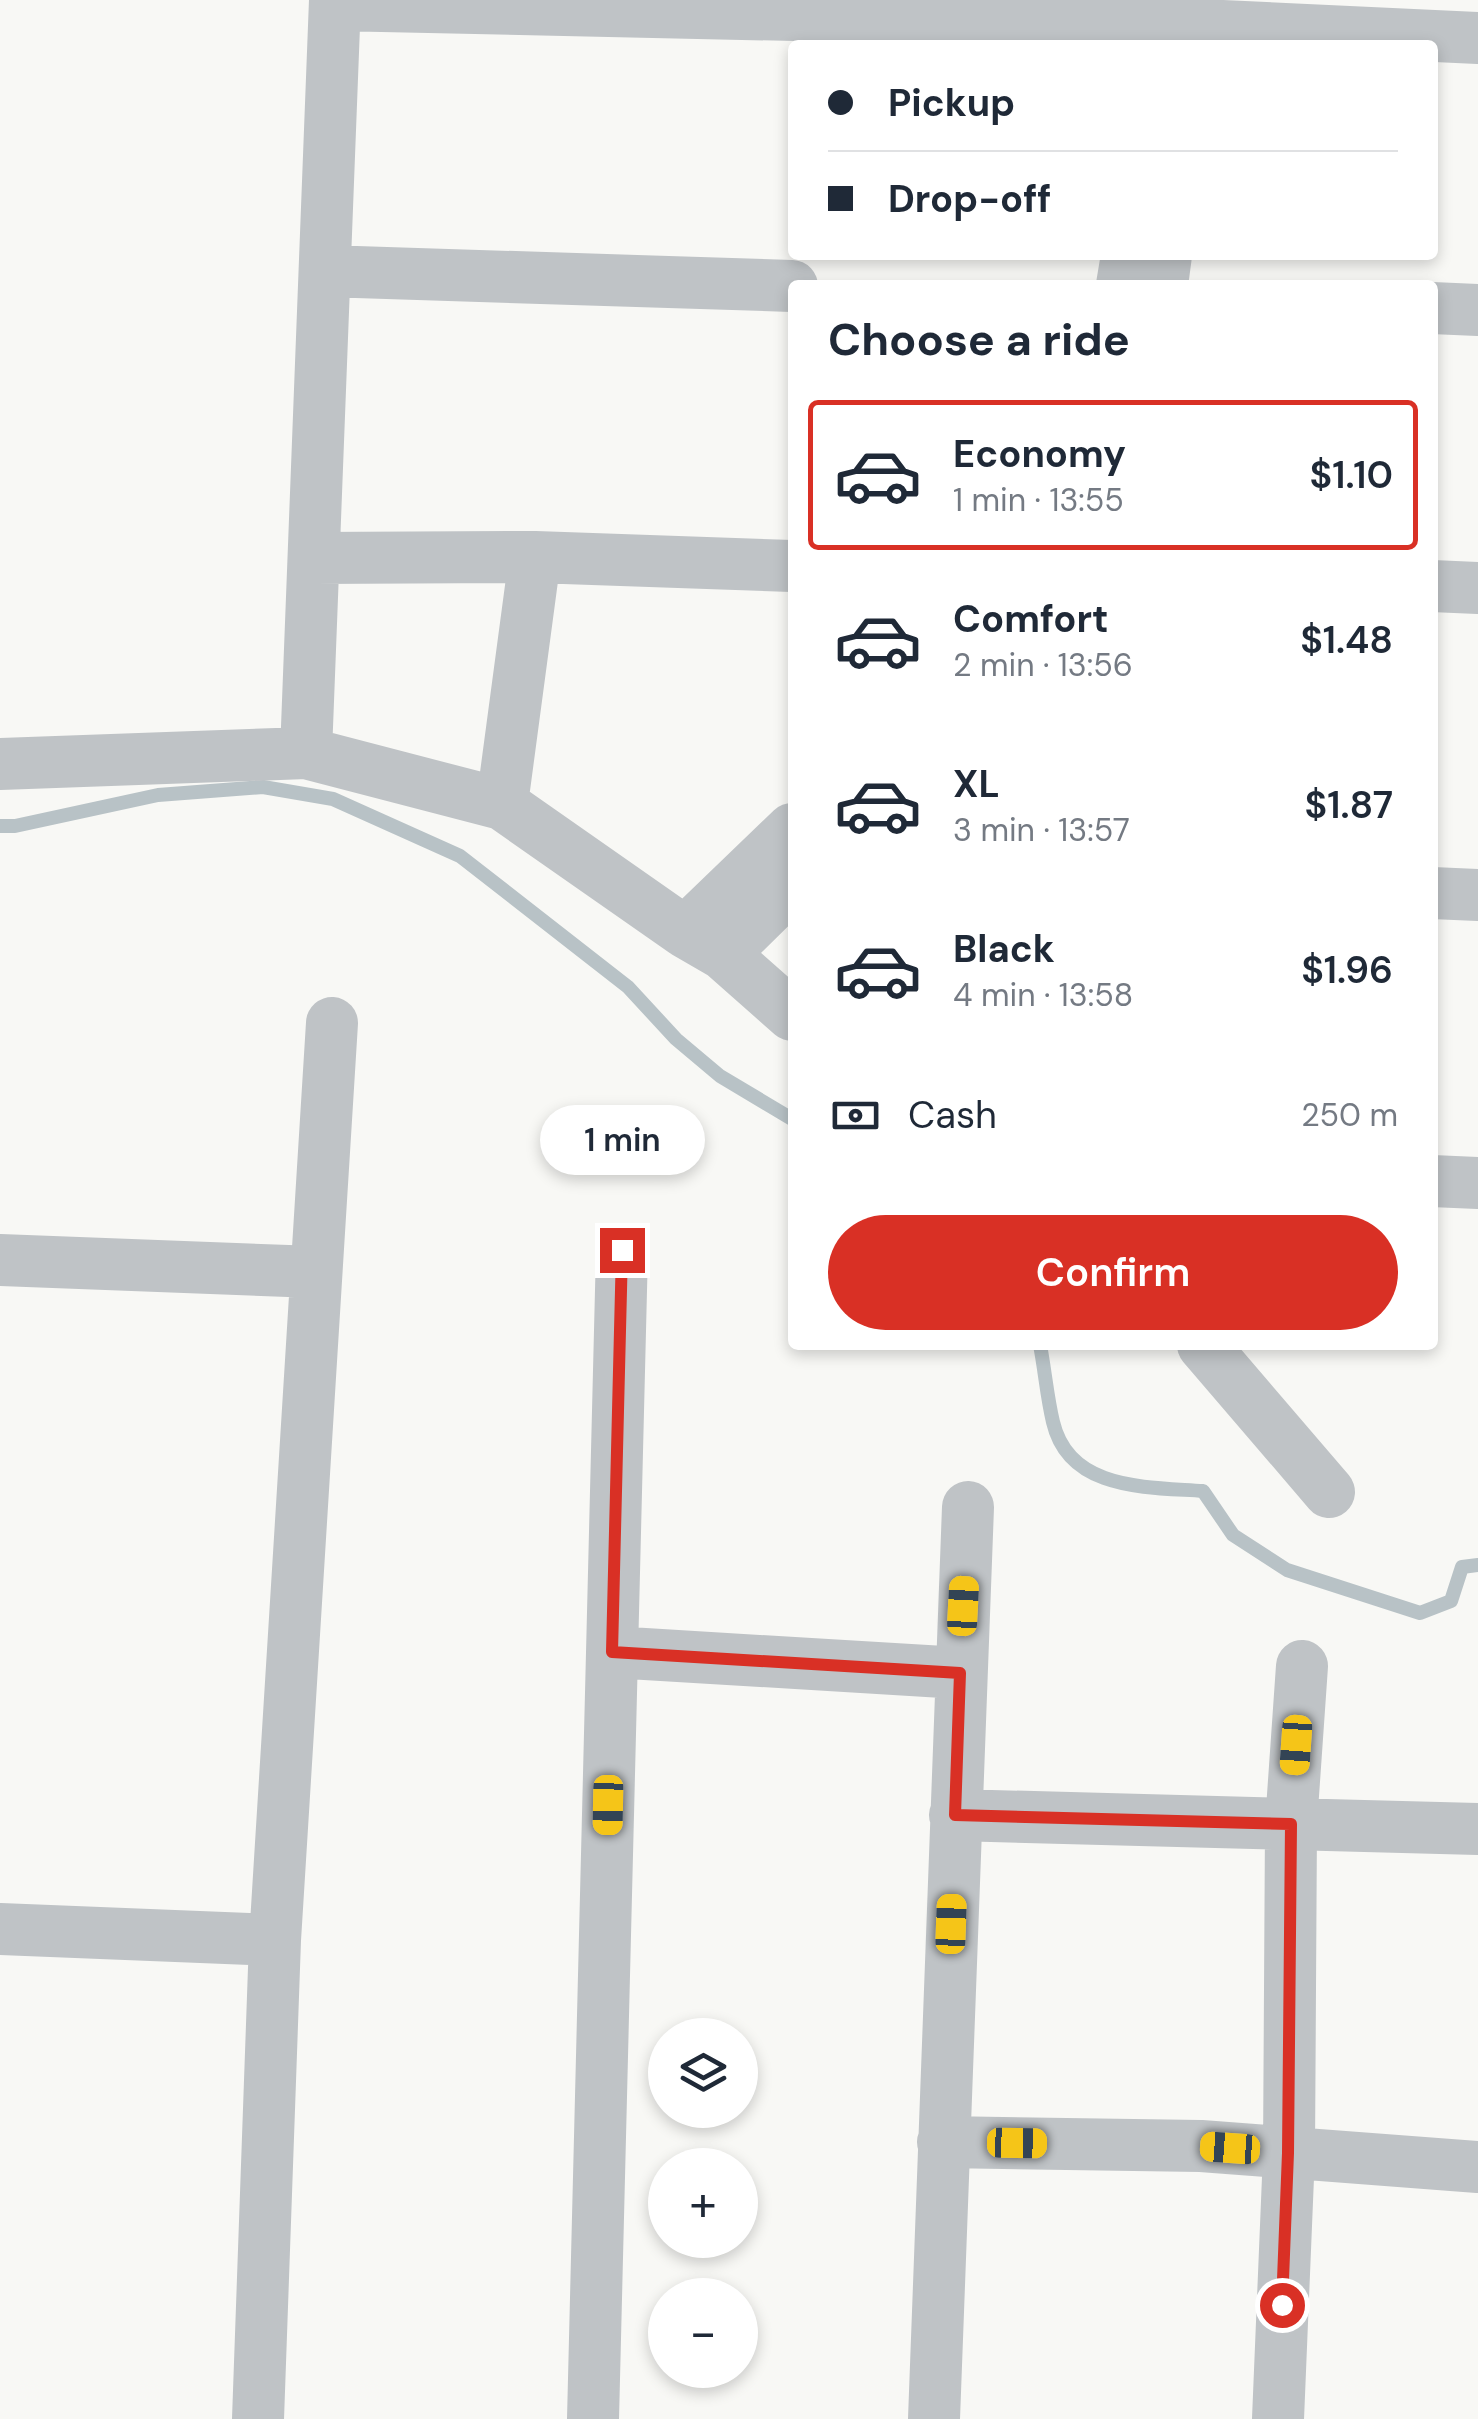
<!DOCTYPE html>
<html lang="en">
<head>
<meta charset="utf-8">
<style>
	:root { --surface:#fff; --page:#f2f2f3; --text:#1f2937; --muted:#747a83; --line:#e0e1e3; --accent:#d93025 }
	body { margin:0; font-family:"DM Sans",sans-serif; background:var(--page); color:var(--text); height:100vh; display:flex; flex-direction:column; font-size:38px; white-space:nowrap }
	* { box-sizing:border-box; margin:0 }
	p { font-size:32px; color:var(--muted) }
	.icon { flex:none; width:55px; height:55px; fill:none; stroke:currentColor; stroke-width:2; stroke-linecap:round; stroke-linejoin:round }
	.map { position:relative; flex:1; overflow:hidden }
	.panel { position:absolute; left:788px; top:280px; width:650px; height:1070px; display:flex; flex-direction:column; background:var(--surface); border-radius:10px; box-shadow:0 5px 15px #0003 }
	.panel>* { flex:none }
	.hud { position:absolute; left:788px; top:40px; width:650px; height:220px; border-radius:10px; box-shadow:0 5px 15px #0003; display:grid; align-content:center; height:220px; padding:0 40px; background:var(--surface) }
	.controls { position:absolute; left:648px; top:2018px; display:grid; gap:20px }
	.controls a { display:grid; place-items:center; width:110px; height:110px; border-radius:50%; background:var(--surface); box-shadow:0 5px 15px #0003; font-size:50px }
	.end { position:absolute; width:45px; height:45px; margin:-22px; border:12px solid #d93025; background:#fff; box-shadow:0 0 0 5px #fff }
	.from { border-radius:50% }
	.bubble { position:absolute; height:70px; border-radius:35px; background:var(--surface); box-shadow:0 5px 15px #0003; font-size:32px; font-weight:600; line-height:70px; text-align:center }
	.car { position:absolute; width:30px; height:60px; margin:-30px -15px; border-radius:12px; box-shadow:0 0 8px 2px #0007; background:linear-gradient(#f5c518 24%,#345 0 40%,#f5c518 0 76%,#345 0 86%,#f5c518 0) }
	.hud b { display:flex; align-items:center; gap:35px; height:95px; font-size:38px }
	.hud b+b { border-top:2px solid var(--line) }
	.hud i { width:25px; height:25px; background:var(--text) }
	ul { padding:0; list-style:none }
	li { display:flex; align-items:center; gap:30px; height:150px; margin:0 20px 15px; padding:0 20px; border:5px solid transparent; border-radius:10px }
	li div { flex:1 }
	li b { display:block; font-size:38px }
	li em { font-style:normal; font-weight:600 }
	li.selected { border-color:var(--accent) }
	li>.icon { width:90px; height:90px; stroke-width:1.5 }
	h2 { padding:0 40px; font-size:45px; line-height:120px }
	.pay { display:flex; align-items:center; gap:25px; height:110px; padding:0 40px; font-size:38px }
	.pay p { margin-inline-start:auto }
	.cta { display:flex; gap:20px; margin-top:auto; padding:20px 40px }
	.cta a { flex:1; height:115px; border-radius:60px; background:var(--accent); color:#fff; font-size:40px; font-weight:600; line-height:115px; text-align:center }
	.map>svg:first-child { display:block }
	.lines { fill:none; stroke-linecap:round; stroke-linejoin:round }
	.stream { stroke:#b8c2c6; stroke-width:14 }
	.street { stroke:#bfc3c6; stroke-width:52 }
	.route { stroke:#d93025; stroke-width:12 }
</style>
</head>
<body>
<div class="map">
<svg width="1478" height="2419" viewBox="0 0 1478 2419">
	<rect width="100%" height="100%" fill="#f8f8f5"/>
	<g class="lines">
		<path class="stream" d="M0 826H15L158 795 263 787 333 799 460 856 628 987 676 1039 720 1076 792 1119
			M1040 1345C1045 1371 1047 1397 1053 1422 1069 1491 1148 1487 1203 1491L1233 1535 1287 1570 1420 1613 1451 1601 1462 1567 1478 1565"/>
		<path class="street" d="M335 5 1159 23 1478 38
			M325 271 792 286
			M1122 285 1127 255
			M1162 285 1166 255
			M1432 308 1478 310
			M314 558 535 557 792 566
			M1432 586 1478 588
			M306 753 335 0
			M0 764 306 753 502 804 685 932 723 954 792 1015
			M502 804 535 557
			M1432 893 1478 895
			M685 932 792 829
			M723 954 792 886
			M1432 1181 1478 1183
			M0 1260 316 1272
			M1203 1345 1329 1492
			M612 1652 960 1673
			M955 1815 1478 1829
			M0 1929 275 1940
			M943 2142 1201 2146 1478 2167
			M258 2419 275 1940 332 1023
			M593 2419 622 1250
			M934 2419 968 1507
			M1278 2419 1289 2153 1291 1824 1302 1666"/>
	</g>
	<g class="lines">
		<path class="route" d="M622 1250 612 1652 960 1673 955 1815 1291 1824 1288 2153 1282 2305"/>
	</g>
</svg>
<div class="controls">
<a><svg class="icon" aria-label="layers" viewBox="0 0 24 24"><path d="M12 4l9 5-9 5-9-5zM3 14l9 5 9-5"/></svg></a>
<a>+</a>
<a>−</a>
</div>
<i class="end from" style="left:1282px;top:2305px"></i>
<i class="end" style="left:622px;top:1250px"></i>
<div class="bubble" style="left:540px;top:1105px;width:165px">1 min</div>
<i class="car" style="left:963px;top:1606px;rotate:3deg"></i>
<i class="car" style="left:1296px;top:1745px;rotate:184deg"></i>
<i class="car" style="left:608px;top:1805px;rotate:181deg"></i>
<i class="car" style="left:951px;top:1924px;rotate:2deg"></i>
<i class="car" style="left:1017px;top:2143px;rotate:91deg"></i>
<i class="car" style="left:1230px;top:2148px;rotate:274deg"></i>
<div class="hud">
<b><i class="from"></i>Pickup</b>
<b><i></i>Drop-off</b>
</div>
<section class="panel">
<h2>Choose a ride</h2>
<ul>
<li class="selected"><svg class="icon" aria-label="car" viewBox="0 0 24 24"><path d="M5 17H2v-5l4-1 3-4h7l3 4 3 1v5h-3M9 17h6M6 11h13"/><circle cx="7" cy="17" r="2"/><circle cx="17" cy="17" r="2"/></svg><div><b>Economy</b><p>1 min · 13:55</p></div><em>$1.10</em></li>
<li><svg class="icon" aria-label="car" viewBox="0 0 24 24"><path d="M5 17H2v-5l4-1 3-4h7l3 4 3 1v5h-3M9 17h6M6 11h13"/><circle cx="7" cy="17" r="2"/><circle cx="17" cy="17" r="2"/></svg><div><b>Comfort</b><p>2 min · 13:56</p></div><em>$1.48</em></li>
<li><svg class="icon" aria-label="car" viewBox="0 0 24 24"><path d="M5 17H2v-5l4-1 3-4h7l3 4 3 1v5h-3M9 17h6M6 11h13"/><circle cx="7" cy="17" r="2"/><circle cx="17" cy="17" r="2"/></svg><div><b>XL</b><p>3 min · 13:57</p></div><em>$1.87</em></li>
<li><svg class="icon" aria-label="car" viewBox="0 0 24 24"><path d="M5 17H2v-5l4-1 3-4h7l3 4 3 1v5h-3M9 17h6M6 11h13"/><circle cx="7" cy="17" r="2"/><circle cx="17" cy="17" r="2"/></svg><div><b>Black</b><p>4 min · 13:58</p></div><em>$1.96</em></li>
</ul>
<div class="pay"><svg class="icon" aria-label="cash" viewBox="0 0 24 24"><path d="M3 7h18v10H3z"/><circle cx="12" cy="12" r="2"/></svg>Cash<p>250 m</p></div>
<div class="cta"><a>Confirm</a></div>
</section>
</div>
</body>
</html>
